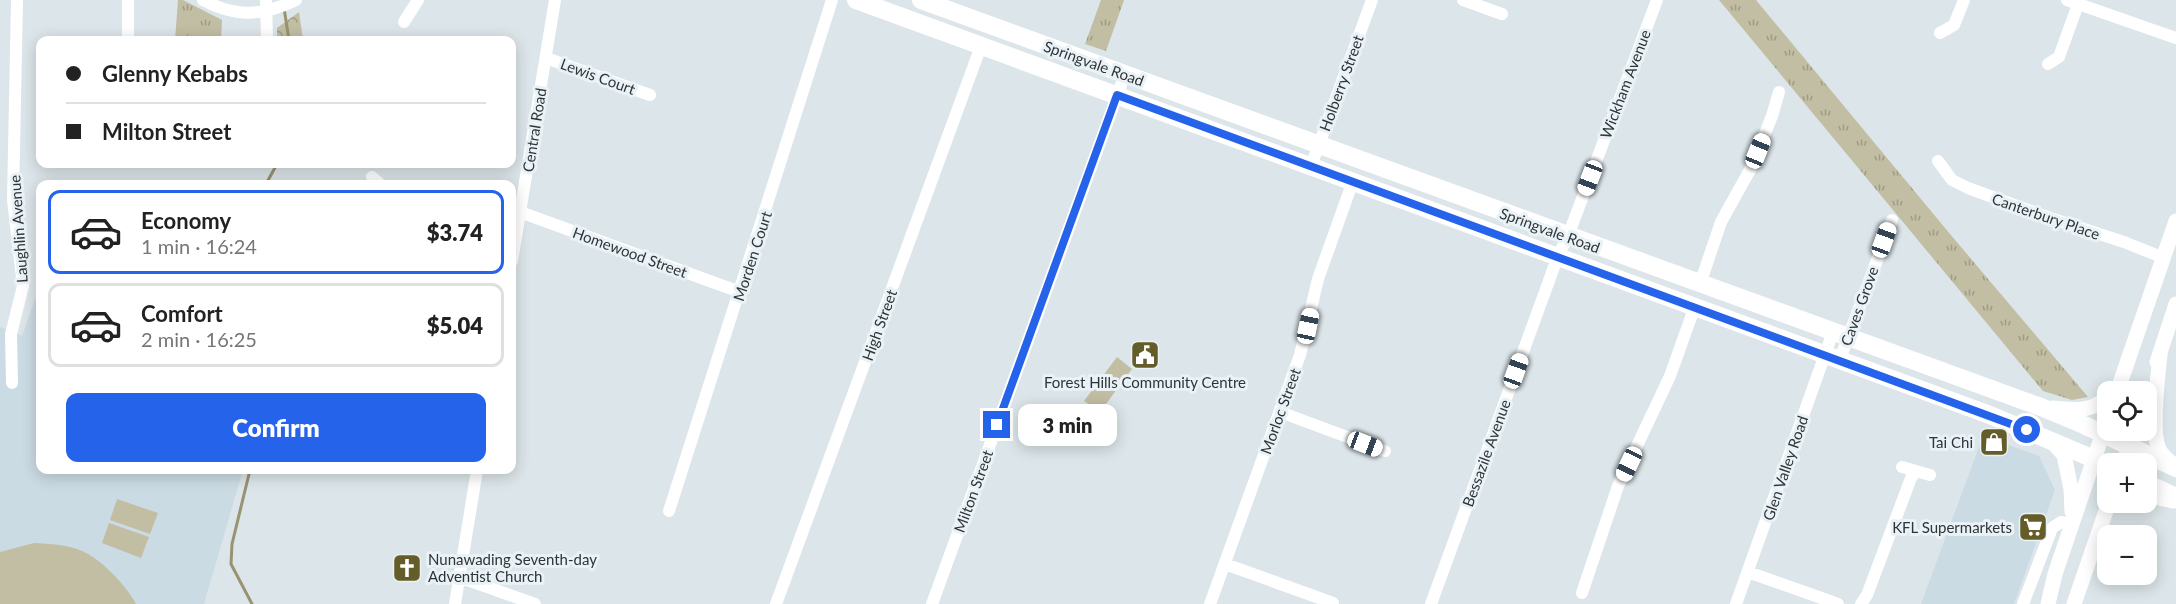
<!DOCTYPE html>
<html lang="en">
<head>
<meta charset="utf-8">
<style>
	:root { --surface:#fff; --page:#f6f6f6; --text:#222; --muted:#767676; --line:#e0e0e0; --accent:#2563eb }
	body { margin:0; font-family:Lato,sans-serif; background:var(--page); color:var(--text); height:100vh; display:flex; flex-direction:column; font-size:22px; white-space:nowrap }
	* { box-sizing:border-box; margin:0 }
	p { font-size:20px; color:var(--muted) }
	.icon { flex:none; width:33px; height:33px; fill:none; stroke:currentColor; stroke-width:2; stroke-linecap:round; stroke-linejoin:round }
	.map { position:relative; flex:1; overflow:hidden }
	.drawer { position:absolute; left:36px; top:180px; width:480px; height:294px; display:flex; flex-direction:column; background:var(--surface); border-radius:12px; box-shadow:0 3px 15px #0003 }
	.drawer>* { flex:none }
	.banner { position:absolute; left:36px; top:36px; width:480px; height:132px; border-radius:12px; box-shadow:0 3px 15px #0003; display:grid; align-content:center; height:132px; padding:0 30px; background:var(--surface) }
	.fabs { position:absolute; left:2097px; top:381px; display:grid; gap:12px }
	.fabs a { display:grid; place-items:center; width:60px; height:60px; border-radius:12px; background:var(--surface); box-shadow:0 3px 15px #0003; font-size:30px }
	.end { position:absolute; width:27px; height:27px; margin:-14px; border:8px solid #2563eb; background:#fff; box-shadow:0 0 0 3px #fff }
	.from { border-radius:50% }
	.bubble { position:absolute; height:42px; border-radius:12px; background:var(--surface); box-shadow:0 3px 15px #0003; font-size:20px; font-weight:800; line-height:42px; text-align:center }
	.car { position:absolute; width:18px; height:36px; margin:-18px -9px; border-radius:8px; box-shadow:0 0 4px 2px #0007; background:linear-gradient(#fff 24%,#345 0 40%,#fff 0 76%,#345 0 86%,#fff 0) }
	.banner b { display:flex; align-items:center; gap:21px; height:57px; font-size:22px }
	.banner b+b { border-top:2px solid var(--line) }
	.banner i { width:15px; height:15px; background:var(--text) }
	ul { padding:10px 0 0; list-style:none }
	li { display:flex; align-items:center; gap:18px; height:84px; margin:0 12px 9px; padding:0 18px; border:3px solid var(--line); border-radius:12px }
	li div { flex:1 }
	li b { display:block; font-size:22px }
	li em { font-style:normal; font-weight:800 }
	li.selected { border-color:var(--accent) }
	li>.icon { width:54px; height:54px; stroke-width:1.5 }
	.button { display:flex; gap:12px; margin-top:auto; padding:12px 30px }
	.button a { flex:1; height:69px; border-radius:12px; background:var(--accent); color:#fff; font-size:24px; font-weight:800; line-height:69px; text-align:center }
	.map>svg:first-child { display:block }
	.built { fill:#cbdbe3 }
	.forest { fill:url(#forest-crowns) }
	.park { fill:url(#park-tufts) }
	.pitch { fill:#c2bea3 }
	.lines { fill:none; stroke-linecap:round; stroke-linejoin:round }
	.stream { stroke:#989371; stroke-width:3 }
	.minor { stroke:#fff; stroke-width:12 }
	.major { stroke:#fff; stroke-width:15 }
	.highway { stroke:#fff; stroke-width:18 }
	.route { stroke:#2563eb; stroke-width:8 }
	.labels { text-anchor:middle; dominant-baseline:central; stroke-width:6; stroke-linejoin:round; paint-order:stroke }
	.street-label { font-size:15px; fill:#313436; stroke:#e9f2f7 }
	.poi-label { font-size:15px; fill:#313436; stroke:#e9f2f7; text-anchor:end }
</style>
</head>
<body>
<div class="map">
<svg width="2176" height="604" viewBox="0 0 2176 604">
	<defs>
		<pattern id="forest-crowns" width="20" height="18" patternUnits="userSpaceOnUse" patternTransform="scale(1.5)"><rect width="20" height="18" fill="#c2bea3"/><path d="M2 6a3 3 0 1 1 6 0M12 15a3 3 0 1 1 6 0" fill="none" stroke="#9e9b86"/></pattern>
		<pattern id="park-tufts" width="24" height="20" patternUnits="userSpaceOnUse" patternTransform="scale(1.5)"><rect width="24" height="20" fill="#c2bea3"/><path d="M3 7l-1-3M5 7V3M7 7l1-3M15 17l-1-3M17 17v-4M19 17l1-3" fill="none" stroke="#9e9b86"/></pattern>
	</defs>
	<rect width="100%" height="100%" fill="#dce5e9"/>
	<path class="built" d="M35 299 40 300V470H243L204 604H0V327L22 336Z
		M1983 436 2039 456 2055 490 2014 604H1921Z"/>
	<path class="forest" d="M299 12 303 40H277V28Z"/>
	<path class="park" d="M178 0H183L222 20 221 40H175Z
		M1101 0H1124L1106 51 1085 44Z
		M1719 0H1756L1950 234 2088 397 2072 400 2043 391Z"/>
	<path class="pitch" d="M1117 357 1132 369 1100 412 1084 401Z
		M117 499 158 513 150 534 110 520Z
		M109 523 149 537 141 558 102 543Z
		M34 543C50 544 66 544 82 551 101 559 126 585 136 604H0V552Z"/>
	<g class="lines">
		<path class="stream" d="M284 8 289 40
			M266 184 277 164
			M250 470 232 544 231 564 252 604"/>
		<path class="minor" d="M203 0C236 18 262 16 296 0
			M266 0 267 39
			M1463 0 1502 14
			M2067 0 2176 38
			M404 22 418 0
			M1940 33 1954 25 1964 0
			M128 40V0
			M546 58 650 95
			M2048 64 2059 57 2078 4
			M1938 161 1952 180 1968 188 2047 217 2124 242 2164 258
			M1311 166 1372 0
			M372 177 380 184
			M520 212 740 292
			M512 261 555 0
			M1700 284 1721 222 1751 168 1772 116 1779 92
			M1840 359 1892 220
			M12 383 11 334 23 286 13 200 17 0
			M1280 412 1385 451
			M1902 467 1930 475
			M669 511 832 0
			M1225 564 1333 603
			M1748 572 1838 604
			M459 577 535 604
			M1582 593 1618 486 1670 376 1695 306
			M455 604 477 470
			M776 604 981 46
			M932 604 1125 74
			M1210 604 1300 355 1318 279 1353 181
			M1431 604 1558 256 1568 236 1657 0
			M1736 604 1833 332
			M1861 604 1867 595 1911 478 1916 471
			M2023 604 2052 528 2061 522 2072 524"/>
		<path class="major" d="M2160 355C2158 375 2150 435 2160 451 2163 456 2169 461 2174 465
			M2157 362 2176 304
			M2117 392 2176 221
			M2053 408C2073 410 2094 413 2108 395
			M2052 442 2064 455 2071 489 2072 512
			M2123 464 2134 430
			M2146 495 2173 501
			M2048 604 2055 574 2108 418
			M2074 604 2109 502"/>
		<path class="highway" d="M856 0 1990 415 2108 465
			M921 0 2041 407 2084 425 2176 468
			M2146 483 2176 497"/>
	</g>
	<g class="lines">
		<path class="route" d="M997 425 1117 95 2027 430"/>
	</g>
	<defs>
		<g id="civic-square" transform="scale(1.5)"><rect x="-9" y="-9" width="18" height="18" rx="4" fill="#645d29" stroke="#e9f2f7"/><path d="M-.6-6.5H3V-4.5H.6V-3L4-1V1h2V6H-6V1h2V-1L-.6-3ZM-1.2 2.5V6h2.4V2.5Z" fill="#fff"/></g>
		<g id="shop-square" transform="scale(1.5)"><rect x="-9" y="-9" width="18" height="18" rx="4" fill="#645d29" stroke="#e9f2f7"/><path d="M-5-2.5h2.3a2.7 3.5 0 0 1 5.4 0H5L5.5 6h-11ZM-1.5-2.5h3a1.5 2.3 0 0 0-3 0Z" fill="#fff"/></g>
		<g id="supermarket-square" transform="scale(1.5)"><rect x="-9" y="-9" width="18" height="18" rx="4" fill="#645d29" stroke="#e9f2f7"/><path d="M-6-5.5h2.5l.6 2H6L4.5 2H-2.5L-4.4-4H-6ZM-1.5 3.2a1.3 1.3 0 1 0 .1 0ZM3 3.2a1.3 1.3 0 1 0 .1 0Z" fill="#fff"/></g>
		<g id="church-square" transform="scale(1.5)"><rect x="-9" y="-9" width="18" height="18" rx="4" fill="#645d29" stroke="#e9f2f7"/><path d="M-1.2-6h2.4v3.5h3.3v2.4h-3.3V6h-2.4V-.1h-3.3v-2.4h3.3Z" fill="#fff"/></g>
	</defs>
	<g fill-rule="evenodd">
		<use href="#civic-square" x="1145" y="355"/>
		<use href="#shop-square" x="1994" y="442"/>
		<use href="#supermarket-square" x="2033" y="527"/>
		<use href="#church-square" x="407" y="568"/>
	</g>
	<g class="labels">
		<g class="street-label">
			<text transform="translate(1094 63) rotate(20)">Springvale Road</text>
			<text transform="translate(598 76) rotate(20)">Lewis Court</text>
			<text transform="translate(1341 83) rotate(-70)">Holberry Street</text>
			<text transform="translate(1625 84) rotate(-69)">Wickham Avenue</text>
			<text transform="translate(534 130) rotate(-81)">Central Road</text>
			<text transform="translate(2046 216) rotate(19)">Canterbury Place</text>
			<text transform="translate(18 229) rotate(-94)">Laughlin Avenue</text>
			<text transform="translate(1550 230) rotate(20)">Springvale Road</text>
			<text transform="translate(630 252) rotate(20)">Homewood Street</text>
			<text transform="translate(752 256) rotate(-72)">Morden Court</text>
			<text transform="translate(1859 306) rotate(-70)">Caves Grove</text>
			<text transform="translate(879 325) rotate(-70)">High Street</text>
			<text transform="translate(1280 411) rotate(-70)">Morloc Street</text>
			<text transform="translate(1486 453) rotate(-70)">Bessazile Avenue</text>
			<text transform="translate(1785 468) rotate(-71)">Glen Valley Road</text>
			<text transform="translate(973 491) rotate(-70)">Milton Street</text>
		</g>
		<g class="poi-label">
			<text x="1145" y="382" text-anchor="middle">Forest Hills Community Centre</text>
			<text x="1973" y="442">Tai Chi</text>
			<text x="2012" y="527">KFL Supermarkets</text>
			<text x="428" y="559" text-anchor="start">Nunawading Seventh-day<tspan x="428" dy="17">Adventist Church</tspan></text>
		</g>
	</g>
</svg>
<div class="fabs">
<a><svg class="icon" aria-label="locate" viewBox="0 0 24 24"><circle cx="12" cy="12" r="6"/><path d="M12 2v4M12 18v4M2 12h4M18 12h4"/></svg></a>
<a>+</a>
<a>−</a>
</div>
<i class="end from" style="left:2027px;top:430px"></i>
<i class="end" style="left:997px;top:425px"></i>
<div class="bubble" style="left:1018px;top:404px;width:99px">3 min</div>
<i class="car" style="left:1758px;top:151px;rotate:22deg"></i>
<i class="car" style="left:1590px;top:178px;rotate:201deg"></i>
<i class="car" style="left:1884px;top:240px;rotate:20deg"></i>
<i class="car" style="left:1308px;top:326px;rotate:12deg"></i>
<i class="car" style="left:1516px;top:371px;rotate:20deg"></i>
<i class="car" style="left:1365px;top:444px;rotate:111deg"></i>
<i class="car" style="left:1629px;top:464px;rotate:205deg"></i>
<div class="banner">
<b><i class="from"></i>Glenny Kebabs</b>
<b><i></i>Milton Street</b>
</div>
<section class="drawer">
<ul>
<li class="selected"><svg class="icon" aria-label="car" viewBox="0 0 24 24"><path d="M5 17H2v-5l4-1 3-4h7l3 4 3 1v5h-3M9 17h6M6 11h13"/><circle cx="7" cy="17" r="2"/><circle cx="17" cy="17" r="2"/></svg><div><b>Economy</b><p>1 min · 16:24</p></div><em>$3.74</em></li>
<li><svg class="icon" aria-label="car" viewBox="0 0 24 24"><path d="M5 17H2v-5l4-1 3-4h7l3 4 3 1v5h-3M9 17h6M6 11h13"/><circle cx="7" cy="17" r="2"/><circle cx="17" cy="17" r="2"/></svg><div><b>Comfort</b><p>2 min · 16:25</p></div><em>$5.04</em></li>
</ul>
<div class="button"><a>Confirm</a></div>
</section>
</div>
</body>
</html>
